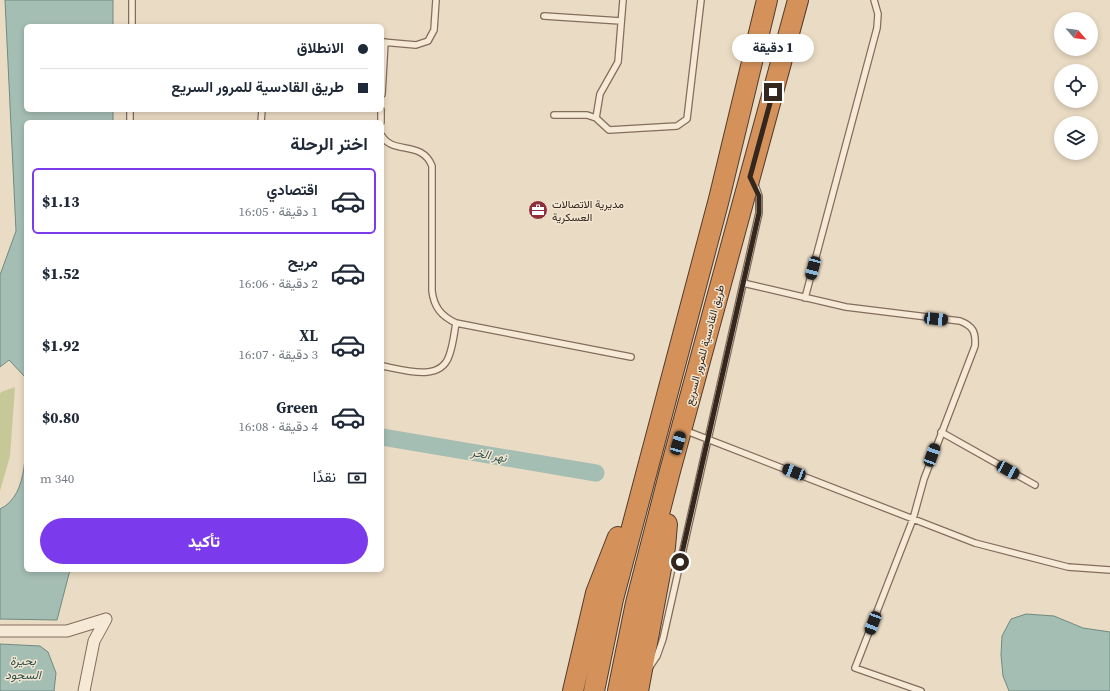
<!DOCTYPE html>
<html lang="ar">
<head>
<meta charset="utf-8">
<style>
	:root { --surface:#fff; --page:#f6f6f7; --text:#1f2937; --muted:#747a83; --line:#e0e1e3; --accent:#7c3aed }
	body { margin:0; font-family:"Source Serif 4",Vazirmatn,serif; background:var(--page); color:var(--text); direction:rtl; height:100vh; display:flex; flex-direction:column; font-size:15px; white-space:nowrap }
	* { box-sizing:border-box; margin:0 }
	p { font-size:13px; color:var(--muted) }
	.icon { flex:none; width:22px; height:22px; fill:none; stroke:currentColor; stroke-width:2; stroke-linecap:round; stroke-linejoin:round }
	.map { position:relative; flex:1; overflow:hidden; direction:ltr }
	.panel { position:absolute; left:24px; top:120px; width:360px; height:452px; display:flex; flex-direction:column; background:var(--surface); border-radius:6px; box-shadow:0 2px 6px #0003; direction:rtl }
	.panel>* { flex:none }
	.banner { position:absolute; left:24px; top:24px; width:360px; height:88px; border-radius:6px; box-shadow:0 2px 6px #0003; direction:rtl; display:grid; align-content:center; height:88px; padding:0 16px; background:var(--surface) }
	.needle { width:26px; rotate:118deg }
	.buttons { position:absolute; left:1054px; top:12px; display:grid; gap:8px }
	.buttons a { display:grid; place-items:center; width:44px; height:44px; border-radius:50%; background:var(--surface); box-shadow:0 2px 6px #0003; font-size:20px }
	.end { position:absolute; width:18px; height:18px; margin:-9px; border:5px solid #34271e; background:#fff; box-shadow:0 0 0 2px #fff }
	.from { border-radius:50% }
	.bubble { position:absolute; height:28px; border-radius:14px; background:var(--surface); box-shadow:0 2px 6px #0003; font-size:13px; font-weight:800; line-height:28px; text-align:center; direction:rtl }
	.car { position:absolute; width:12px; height:24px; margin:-12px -6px; border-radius:5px; box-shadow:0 0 3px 1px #0007; background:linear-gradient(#222 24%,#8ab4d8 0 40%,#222 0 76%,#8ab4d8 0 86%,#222 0) }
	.banner b { display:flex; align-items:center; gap:14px; height:38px; font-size:15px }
	.banner b+b { border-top:1px solid var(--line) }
	.banner i { width:10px; height:10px; background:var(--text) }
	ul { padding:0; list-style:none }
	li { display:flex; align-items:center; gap:12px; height:66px; margin:0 8px 6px; padding:0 8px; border:2px solid transparent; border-radius:6px }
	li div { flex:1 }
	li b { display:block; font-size:15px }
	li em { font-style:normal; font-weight:800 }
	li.current { border-color:var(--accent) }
	li>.icon { width:36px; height:36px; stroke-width:1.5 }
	h2 { padding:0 16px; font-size:18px; line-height:48px }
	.pay { display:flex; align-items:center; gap:10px; height:44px; padding:0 16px; font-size:15px }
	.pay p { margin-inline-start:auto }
	.cta { display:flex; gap:8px; margin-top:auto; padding:8px 16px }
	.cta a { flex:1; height:46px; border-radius:24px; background:var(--accent); color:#fff; font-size:16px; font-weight:800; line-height:46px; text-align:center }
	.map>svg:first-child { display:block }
	.green { fill:#c7c898 }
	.water { fill:#a5beb4; stroke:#6d8b80 }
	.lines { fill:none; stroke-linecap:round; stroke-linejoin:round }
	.river { stroke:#a5beb4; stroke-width:17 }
	.service-casing { stroke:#836d5c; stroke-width:8 }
	.minor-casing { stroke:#836d5c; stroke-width:13 }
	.motorway-casing { stroke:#513c30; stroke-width:22 }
	.service { stroke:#f6e9d6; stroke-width:5.5 }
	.minor { stroke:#f6e9d6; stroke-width:11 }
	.motorway { stroke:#d4925a; stroke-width:20 }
	.route { stroke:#34271e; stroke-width:5 }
	.labels { text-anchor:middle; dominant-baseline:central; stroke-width:3; stroke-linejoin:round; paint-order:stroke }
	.poi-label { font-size:11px; fill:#34271e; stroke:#f2e6d2; text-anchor:start }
	.street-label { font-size:11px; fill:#34271e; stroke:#f2e6d2 }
	.water-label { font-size:12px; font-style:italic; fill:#2f534d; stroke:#f2e6d2 }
</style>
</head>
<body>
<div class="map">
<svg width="1110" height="691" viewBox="0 0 1110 691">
	<rect width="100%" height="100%" fill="#eadbc4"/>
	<path class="green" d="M15 387 10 456 0 491V394L1 392Z"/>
	<path class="water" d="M5 0H113V26H26V110H113V122H26V378L9 360 0 367V275L16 231Z
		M26 416V570H70L57 620 0 619V509C30 495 25 445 26 416Z
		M1026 614 1054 616 1083 628 1110 632V691H1009L1003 676 1001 655 1002 636 1011 619Z
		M0 644 40 646 48 652 56 673 54 691H0Z"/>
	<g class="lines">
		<path class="river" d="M382 437 596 473"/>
		<g class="service-casing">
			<path id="service" d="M544 16 621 21
				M132 26V0
				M382 42 416 45 428 41 434 30 436 0
				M382 94 385 42
				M554 115H587L596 118 609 130 677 126 687 119 701 0
				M596 118 600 94 618 62 623 0
				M130 122V110
				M261 122 262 110
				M381 122V110
				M382 136C393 155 422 140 432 166V291C434 307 441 316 456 323L631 357
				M743 283 846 307 960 321C973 326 976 332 975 346L924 479 913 519 855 668 921 691
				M805 298 877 28 878 14 874 0
				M382 366C401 369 440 383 449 356 453 346 454 334 456 323
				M684 430 975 543 1068 567 1110 570
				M941 432 1035 485
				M649 668 657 656 663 639 759 213V196L754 182"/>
		</g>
		<g class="minor-casing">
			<path id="minor" d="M0 631H67L106 619
				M84 691 94 641 106 619"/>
		</g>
		<g class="motorway-casing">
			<path id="motorway" d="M573 691 596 593 618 537
				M594 691 613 599 719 199 767 0
				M618 691 636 603 670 471 798 0
				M638 691 665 547 667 524"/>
		</g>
		<use href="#service" class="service"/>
		<use href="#minor" class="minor"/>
		<use href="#motorway" class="motorway"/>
	</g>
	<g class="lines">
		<path class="route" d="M680 562 759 213V196L750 177 773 92"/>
	</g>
	<defs>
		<g id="office-disc" transform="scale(1)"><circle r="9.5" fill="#8e303b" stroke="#f2e6d2"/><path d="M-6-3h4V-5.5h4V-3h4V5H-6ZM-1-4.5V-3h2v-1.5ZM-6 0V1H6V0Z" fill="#fff"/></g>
	</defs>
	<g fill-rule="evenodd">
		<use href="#office-disc" x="538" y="210"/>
	</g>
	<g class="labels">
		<g class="poi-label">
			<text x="552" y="204">مديرية الاتصالات<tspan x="552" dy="13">العسكرية</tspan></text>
		</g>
		<g class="street-label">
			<text transform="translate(705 345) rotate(-75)">طريق القادسية للمرور السريع</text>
		</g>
		<g class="water-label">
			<text transform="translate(489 455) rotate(10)">نهر الخر</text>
			<text x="23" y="661">بحيرة<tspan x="23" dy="14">السجود</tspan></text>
		</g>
	</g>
</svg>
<div class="buttons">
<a><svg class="needle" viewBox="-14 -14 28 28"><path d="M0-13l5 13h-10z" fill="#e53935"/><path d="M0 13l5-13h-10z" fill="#747a83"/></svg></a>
<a><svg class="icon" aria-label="locate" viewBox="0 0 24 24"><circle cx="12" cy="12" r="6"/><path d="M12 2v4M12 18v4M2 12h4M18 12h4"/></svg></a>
<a><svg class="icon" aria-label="layers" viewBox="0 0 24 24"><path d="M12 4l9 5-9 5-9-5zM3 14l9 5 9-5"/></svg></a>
</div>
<i class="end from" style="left:680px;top:562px"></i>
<i class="end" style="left:773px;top:92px"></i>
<div class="bubble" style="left:732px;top:34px;width:82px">1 دقيقة</div>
<i class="car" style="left:813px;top:268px;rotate:195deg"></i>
<i class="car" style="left:936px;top:319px;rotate:96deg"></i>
<i class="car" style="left:678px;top:443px;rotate:16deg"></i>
<i class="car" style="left:932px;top:455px;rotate:20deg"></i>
<i class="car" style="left:1008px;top:470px;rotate:119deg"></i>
<i class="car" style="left:794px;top:472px;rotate:291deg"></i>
<i class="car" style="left:873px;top:623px;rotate:201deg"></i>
<div class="banner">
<b><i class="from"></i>الانطلاق</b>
<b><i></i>طريق القادسية للمرور السريع</b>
</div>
<section class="panel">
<h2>اختر الرحلة</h2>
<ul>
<li class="current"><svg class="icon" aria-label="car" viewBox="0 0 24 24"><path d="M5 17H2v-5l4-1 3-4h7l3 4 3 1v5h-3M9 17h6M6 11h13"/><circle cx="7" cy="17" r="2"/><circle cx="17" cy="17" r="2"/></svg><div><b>اقتصادي</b><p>1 دقيقة · 16:05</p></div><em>$1.13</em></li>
<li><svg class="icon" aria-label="car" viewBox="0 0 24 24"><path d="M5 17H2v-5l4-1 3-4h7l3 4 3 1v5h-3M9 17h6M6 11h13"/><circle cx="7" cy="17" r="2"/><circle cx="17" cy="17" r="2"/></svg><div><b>مريح</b><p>2 دقيقة · 16:06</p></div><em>$1.52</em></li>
<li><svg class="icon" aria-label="car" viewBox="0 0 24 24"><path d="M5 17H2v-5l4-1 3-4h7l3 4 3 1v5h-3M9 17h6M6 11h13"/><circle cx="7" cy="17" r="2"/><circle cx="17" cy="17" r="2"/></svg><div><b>XL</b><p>3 دقيقة · 16:07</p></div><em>$1.92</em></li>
<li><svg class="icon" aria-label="car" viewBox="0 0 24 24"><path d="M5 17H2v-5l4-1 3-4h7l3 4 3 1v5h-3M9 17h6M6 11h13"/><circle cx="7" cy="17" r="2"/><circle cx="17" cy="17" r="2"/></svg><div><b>Green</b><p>4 دقيقة · 16:08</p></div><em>$0.80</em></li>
</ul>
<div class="pay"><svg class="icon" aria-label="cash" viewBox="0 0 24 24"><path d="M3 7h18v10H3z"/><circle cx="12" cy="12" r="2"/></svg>نقدًا<p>340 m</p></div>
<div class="cta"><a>تأكيد</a></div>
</section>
</div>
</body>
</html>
